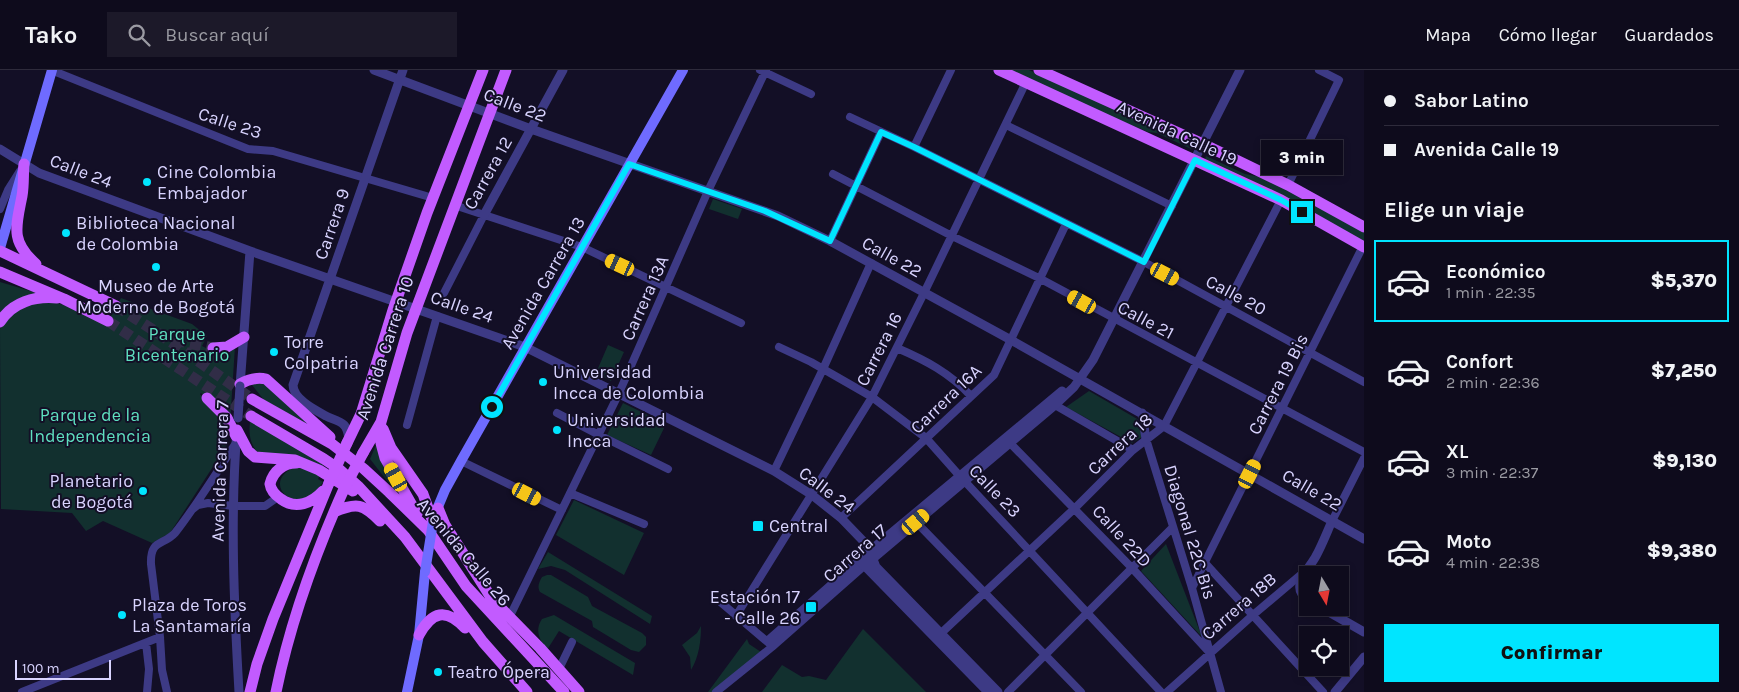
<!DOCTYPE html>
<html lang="es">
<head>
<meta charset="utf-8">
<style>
	:root { --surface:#0e0b1c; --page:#1c1929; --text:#f1f3f6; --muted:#9b9ba3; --line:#2e2b3b; --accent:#00e5ff }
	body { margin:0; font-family:Karla,sans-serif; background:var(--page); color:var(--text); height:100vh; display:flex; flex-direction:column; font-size:19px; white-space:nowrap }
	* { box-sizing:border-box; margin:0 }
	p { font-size:16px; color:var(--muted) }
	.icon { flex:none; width:28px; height:28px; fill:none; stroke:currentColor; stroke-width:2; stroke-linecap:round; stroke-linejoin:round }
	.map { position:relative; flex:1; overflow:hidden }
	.drawer { display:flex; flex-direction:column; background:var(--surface); width:375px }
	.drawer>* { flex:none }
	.hud { display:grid; align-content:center; height:110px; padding:0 20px; background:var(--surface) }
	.needle { width:32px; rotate:170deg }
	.tools { position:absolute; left:1299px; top:496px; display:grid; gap:10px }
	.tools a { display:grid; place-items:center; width:50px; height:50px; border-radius:0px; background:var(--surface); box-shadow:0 2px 8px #0003,0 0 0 1px var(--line); font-size:25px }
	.scale { position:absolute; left:15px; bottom:12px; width:96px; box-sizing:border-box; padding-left:5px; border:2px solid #d9d4ff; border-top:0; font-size:14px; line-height:18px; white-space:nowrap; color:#d9d4ff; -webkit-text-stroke:4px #130f26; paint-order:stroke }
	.end { position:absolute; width:22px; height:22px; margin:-11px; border:6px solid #00e5ff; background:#111; box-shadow:0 0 0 2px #111 }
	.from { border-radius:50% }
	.bubble { position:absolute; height:35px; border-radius:0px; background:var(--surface); box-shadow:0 2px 8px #0003,0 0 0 1px var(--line); font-size:16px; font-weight:800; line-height:35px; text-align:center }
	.car { position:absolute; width:15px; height:30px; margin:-15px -8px; border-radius:6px; box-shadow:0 0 4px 1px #0007; background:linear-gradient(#f5c518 24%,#345 0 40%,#f5c518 0 76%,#345 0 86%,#f5c518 0) }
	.hud b { display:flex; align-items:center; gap:18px; height:48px; font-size:19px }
	.hud b+b { border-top:1px solid var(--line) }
	.hud i { width:12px; height:12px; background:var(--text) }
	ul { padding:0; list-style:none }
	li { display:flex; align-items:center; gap:15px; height:82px; margin:0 10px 8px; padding:0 10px; border:2px solid transparent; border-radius:0px }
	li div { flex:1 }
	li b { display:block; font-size:19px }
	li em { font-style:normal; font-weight:800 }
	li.selected { border-color:var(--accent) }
	li>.icon { width:45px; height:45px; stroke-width:1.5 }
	h2 { padding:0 20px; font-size:22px; line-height:60px }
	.cta { display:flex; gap:10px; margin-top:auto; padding:10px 20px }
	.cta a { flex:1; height:58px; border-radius:0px; background:var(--accent); color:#111; font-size:20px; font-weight:800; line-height:58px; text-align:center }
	header { display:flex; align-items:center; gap:30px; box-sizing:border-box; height:70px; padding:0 25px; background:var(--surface); border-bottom:1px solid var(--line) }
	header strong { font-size:24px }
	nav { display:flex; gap:28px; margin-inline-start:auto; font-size:18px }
	.search { width:350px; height:45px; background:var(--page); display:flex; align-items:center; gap:12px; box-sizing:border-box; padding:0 18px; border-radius:0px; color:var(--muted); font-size:19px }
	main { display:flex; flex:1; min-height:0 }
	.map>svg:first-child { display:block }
	.green { fill:#12302f }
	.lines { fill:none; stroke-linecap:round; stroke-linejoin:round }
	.primary-tunnel { stroke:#312d47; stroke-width:11; stroke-dasharray:11 5.5; stroke-linecap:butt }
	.minor { stroke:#3d3a85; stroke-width:8 }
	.tertiary { stroke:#3d3a85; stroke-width:9 }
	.secondary { stroke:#6f6bff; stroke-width:10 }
	.primary { stroke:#c25bff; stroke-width:11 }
	.tertiary-bridge { stroke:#3d3a85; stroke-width:9 }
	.secondary-bridge { stroke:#6f6bff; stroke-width:10 }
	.primary-bridge { stroke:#c25bff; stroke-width:11 }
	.route { stroke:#00e5ff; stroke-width:6 }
	.poi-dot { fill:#00e5ff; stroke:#130f26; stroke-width:2 }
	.labels { text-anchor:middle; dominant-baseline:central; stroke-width:4; stroke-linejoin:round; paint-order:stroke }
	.street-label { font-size:18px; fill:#d9d4ff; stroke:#130f26 }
	.poi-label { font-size:18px; fill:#d9d4ff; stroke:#130f26; text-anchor:start }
	.park-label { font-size:18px; fill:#5fe0c0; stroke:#130f26 }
</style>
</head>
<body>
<header>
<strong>Tako</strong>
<div class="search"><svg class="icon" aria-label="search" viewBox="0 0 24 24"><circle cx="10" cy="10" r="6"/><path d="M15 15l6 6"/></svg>Buscar aquí</div>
<nav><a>Mapa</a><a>Cómo llegar</a><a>Guardados</a></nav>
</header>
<main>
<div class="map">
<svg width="1364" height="622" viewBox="0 0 1364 622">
	<rect width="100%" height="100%" fill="#130f26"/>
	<path class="green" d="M1011 0H1029L1193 74 1191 79 1157 63 1148 62 1107 45Z
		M1206 86 1245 104 1261 107 1298 125 1364 163V172L1268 118 1205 89Z
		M713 129 742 139 738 149 709 139Z
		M0 212 44 225 0 246Z
		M121 228 192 254 207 266 202 276 208 279 235 276 230 354 201 323 200 324 226 354 227 375 170 463 152 473 103 451 86 461 72 443 1 439 0 259C26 212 71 236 107 253Z
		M608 275 624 282 611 311 596 303Z
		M263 311 317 359 264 330 252 315Z
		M1089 321 1139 350 1142 367 1132 373 1066 337Z
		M623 333 666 354 651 385 607 365Z
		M250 351 325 391 323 396 270 386 253 380 255 379C249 369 249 362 250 351Z
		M376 375 398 421 388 412 370 389Z
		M298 396 321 403 318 409 323 412C297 453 256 410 298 396Z
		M574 430 644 463 624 505 556 465Z
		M1166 474 1202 567 1141 501Z
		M548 482 652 546 650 554 565 500 551 496 538 499Z
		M547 505H551L588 527 592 536 642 563 646 567V575L639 582 631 580 593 557 592 551 540 522C537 517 539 512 542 507Z
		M554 545 635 593 633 605 559 561 547 580C540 570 534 561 542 549Z
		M701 556C701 571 699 587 691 600L690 587 682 575 697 563Z
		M863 559 926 622H762L782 595 802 607 809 606 826 610Z
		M747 569 749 574 761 582 713 622H708Z"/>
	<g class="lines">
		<path class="primary-tunnel" d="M116 236 167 269 252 329
			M108 251 251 346
			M174 270 213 278"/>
		<path class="minor" d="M51 0 248 79 273 81 433 128
			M760 0 811 24
			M850 47 914 77 1144 192 1364 312
			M1006 55 1172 136
			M914 77 951 0
			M833 104 952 166 1039 208 1364 382
			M1288 115 1339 10 1319 0
			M454 135 582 177 741 253
			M0 139 8 120 20 101
			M830 171 881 62
			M444 223 484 145
			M779 277 811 292 872 327 926 368 957 403 1161 622
			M897 278C925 290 950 303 971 326
			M1055 335 1133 380
			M557 343 599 365 668 399
			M407 355 437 246
			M1146 369 1192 518 1221 622
			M1010 373 1132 498 1210 583
			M461 391 562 440
			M774 401 823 299 871 193
			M570 423 644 454
			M193 439 198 435 208 433 233 436H265L278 427
			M841 448 994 305 1066 154
			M1332 451 1364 388
			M916 452 1081 622
			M1205 493 1323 622
			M1192 518 1363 176
			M718 530 770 574
			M736 546 872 327 924 223 1026 12
			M509 548 619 323 708 121 766 0
			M937 567 1075 438 1133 380 1164 356 1281 130
			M767 571 859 490
			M146 573 149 599 147 622
			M559 599 572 572
			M22 622 160 567
			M167 622 162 600 160 567 151 494C150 469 163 476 175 463 197 435 216 403 236 373
			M716 622 772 577 864 496
			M1008 622 1173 457
			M1167 622 1253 545 1304 502"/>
		<path class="tertiary" d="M374 0 531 59 778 146 830 171 1011 270 1364 469
			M0 79 39 103 250 181 525 277 774 401 812 425 841 448 868 476 876 497 998 622
			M484 145 563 0
			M240 316 250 181
			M1142 343 1146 369
			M237 360C230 447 234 535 239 622
			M349 369C348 364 348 359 344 355 339 350 331 349 326 346 315 340 293 329 293 315L403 0
			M864 496 1055 335 1074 317 1093 290 1240 0
			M1308 529C1288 518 1310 498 1316 486 1322 475 1327 462 1332 451
			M1322 538 1364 562
			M988 622 859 490 1062 321
			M1335 622 1364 587"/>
		<path class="secondary" d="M0 178 52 0
			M435 444 445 420 461 391 683 0
			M407 622 419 565 425 502"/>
		<path class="primary" d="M999 0 1281 130 1364 177
			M1039 0 1203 74 1288 115 1364 157
			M24 94C23 104 24 115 22 126 16 157 10 171 36 194
			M0 181 116 236
			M0 202 64 229 108 251
			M0 252C12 232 35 226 57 228
			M213 278 227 277 244 267
			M240 314C249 309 257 307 266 309L330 367
			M207 328 227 348 236 366
			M252 329 332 374 364 399 389 422 428 460 466 516 564 622
			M251 346 324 389 339 399 358 416 405 467 483 572 527 622
			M381 356V373L385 388 417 444
			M383 359 391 378 423 424 433 452
			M237 360 248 381 255 387 295 390 319 400 353 421
			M347 373 361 344 393 240 427 143 483 0
			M363 383 381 352 407 263 506 0
			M296 393C284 393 273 401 270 414 271 421 275 425 281 429 296 440 312 433 323 421
			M438 438 445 455 492 529 540 578 579 622
			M334 442C357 432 363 434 380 451
			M419 565C432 541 446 538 465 558
			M250 622 257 594 273 549 329 413
			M276 622C290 553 315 484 344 419"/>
		<path class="tertiary-bridge" d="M238 348 240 316"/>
		<path class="secondary-bridge" d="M425 502 433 452"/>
		<path class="primary-bridge" d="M329 413 347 373
			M344 419 363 383"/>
	</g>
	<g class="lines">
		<path class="route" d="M492 337 629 94 765 141 830 171 881 62 914 77 1144 192 1195 90 1281 130 1302 142"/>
	</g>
	<g class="poi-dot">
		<circle cx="147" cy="112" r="5"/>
		<circle cx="66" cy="163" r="5"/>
		<circle cx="156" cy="197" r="5"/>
		<circle cx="274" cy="282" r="5"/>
		<circle cx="543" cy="312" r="5"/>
		<circle cx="557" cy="360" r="5"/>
		<circle cx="143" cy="421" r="5"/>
		<rect x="752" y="450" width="12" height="12" rx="2.5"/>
		<rect x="805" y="531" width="12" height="12" rx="2.5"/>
		<circle cx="122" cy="545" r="5"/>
		<circle cx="438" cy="602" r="5"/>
	</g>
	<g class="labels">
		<g class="street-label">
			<text transform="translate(515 35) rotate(21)">Calle 22</text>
			<text transform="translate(230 53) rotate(18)">Calle 23</text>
			<text transform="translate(1177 63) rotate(25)">Avenida Calle 19</text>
			<text transform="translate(81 101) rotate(21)">Calle 24</text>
			<text transform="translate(488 103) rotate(-61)">Carrera 12</text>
			<text transform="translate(332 154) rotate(-71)">Carrera 9</text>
			<text transform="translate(892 187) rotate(29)">Calle 22</text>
			<text transform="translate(543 213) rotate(-60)">Avenida Carrera 13</text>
			<text transform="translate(1236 225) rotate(28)">Calle 20</text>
			<text transform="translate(645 228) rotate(-66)">Carrera 13A</text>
			<text transform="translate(462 237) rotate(19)">Calle 24</text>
			<text transform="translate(1146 250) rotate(28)">Calle 21</text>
			<text transform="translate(385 278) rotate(-72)">Avenida Carrera 10</text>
			<text transform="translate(879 279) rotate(-63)">Carrera 16</text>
			<text transform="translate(1278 314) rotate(-63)">Carrera 19 Bis</text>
			<text transform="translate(946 329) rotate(-44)">Carrera 16A</text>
			<text transform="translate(1120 374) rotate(-43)">Carrera 18</text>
			<text transform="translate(220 401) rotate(-88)">Avenida Carrera 7</text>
			<text transform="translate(827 420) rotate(37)">Calle 24</text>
			<text transform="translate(1312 420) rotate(30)">Calle 22</text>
			<text transform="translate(995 421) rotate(46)">Calle 23</text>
			<text transform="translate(1190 462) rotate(73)">Diagonal 22C Bis</text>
			<text transform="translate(1122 466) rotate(47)">Calle 22D</text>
			<text transform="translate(464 482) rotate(50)">Avenida Calle 26</text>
			<text transform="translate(855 483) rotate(-41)">Carrera 17</text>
			<text transform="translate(1239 536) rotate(-41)">Carrera 18B</text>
		</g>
		<g class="poi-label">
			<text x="157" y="102">Cine Colombia<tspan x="157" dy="21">Embajador</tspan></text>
			<text x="76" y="153">Biblioteca Nacional<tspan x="76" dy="21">de Colombia</tspan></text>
			<text x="156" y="216" text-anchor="middle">Museo de Arte<tspan x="156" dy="21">Moderno de Bogotá</tspan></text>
			<text x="284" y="272">Torre<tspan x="284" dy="21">Colpatria</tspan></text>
			<text x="553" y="302">Universidad<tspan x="553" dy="21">Incca de Colombia</tspan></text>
			<text x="567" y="350">Universidad<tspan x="567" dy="21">Incca</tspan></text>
			<text x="133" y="411" text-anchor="end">Planetario<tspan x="133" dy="21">de Bogotá</tspan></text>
			<text x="769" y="456">Central</text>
			<text x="800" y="527" text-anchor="end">Estación 17<tspan x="800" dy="21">- Calle 26</tspan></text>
			<text x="132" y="535">Plaza de Toros<tspan x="132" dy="21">La Santamaría</tspan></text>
			<text x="448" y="602">Teatro Ópera</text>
		</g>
		<g class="park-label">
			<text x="177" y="264">Parque<tspan x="177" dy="21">Bicentenario</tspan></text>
			<text x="90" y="345">Parque de la<tspan x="90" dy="21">Independencia</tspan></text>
		</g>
	</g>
</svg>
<div class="tools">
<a><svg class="needle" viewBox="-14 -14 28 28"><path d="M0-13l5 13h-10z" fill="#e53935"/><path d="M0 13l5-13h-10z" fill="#9b9ba3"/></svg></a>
<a><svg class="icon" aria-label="locate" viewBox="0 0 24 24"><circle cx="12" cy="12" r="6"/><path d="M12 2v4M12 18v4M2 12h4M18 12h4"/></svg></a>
</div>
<div class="scale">100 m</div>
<i class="end from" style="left:492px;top:337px"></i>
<i class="end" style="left:1302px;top:142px"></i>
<div class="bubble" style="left:1261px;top:70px;width:82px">3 min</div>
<i class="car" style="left:620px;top:195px;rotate:295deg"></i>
<i class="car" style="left:1165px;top:204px;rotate:118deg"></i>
<i class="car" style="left:1082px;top:232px;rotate:299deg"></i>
<i class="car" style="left:1250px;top:404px;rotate:27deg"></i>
<i class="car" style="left:396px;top:407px;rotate:331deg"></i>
<i class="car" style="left:527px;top:424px;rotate:117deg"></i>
<i class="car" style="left:916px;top:452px;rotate:50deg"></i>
</div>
<section class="drawer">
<div class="hud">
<b><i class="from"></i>Sabor Latino</b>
<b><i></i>Avenida Calle 19</b>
</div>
<h2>Elige un viaje</h2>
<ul>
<li class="selected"><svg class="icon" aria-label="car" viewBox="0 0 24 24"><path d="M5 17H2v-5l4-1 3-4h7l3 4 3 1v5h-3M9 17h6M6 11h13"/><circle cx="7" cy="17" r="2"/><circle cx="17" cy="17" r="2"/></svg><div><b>Económico</b><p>1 min · 22:35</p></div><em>$5,370</em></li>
<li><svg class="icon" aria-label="car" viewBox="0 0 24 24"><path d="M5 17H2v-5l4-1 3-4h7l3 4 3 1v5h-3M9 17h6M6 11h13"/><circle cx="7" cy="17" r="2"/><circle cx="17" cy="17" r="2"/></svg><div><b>Confort</b><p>2 min · 22:36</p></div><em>$7,250</em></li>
<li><svg class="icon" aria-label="car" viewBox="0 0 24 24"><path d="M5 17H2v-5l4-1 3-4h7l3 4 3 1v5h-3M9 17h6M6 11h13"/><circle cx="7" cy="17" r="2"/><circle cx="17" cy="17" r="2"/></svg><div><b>XL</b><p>3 min · 22:37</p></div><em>$9,130</em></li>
<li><svg class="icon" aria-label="car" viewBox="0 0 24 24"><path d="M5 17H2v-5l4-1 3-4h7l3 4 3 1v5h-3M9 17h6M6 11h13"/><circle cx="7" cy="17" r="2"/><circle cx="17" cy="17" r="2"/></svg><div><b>Moto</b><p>4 min · 22:38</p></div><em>$9,380</em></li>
</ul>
<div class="cta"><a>Confirmar</a></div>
</section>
</main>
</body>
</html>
